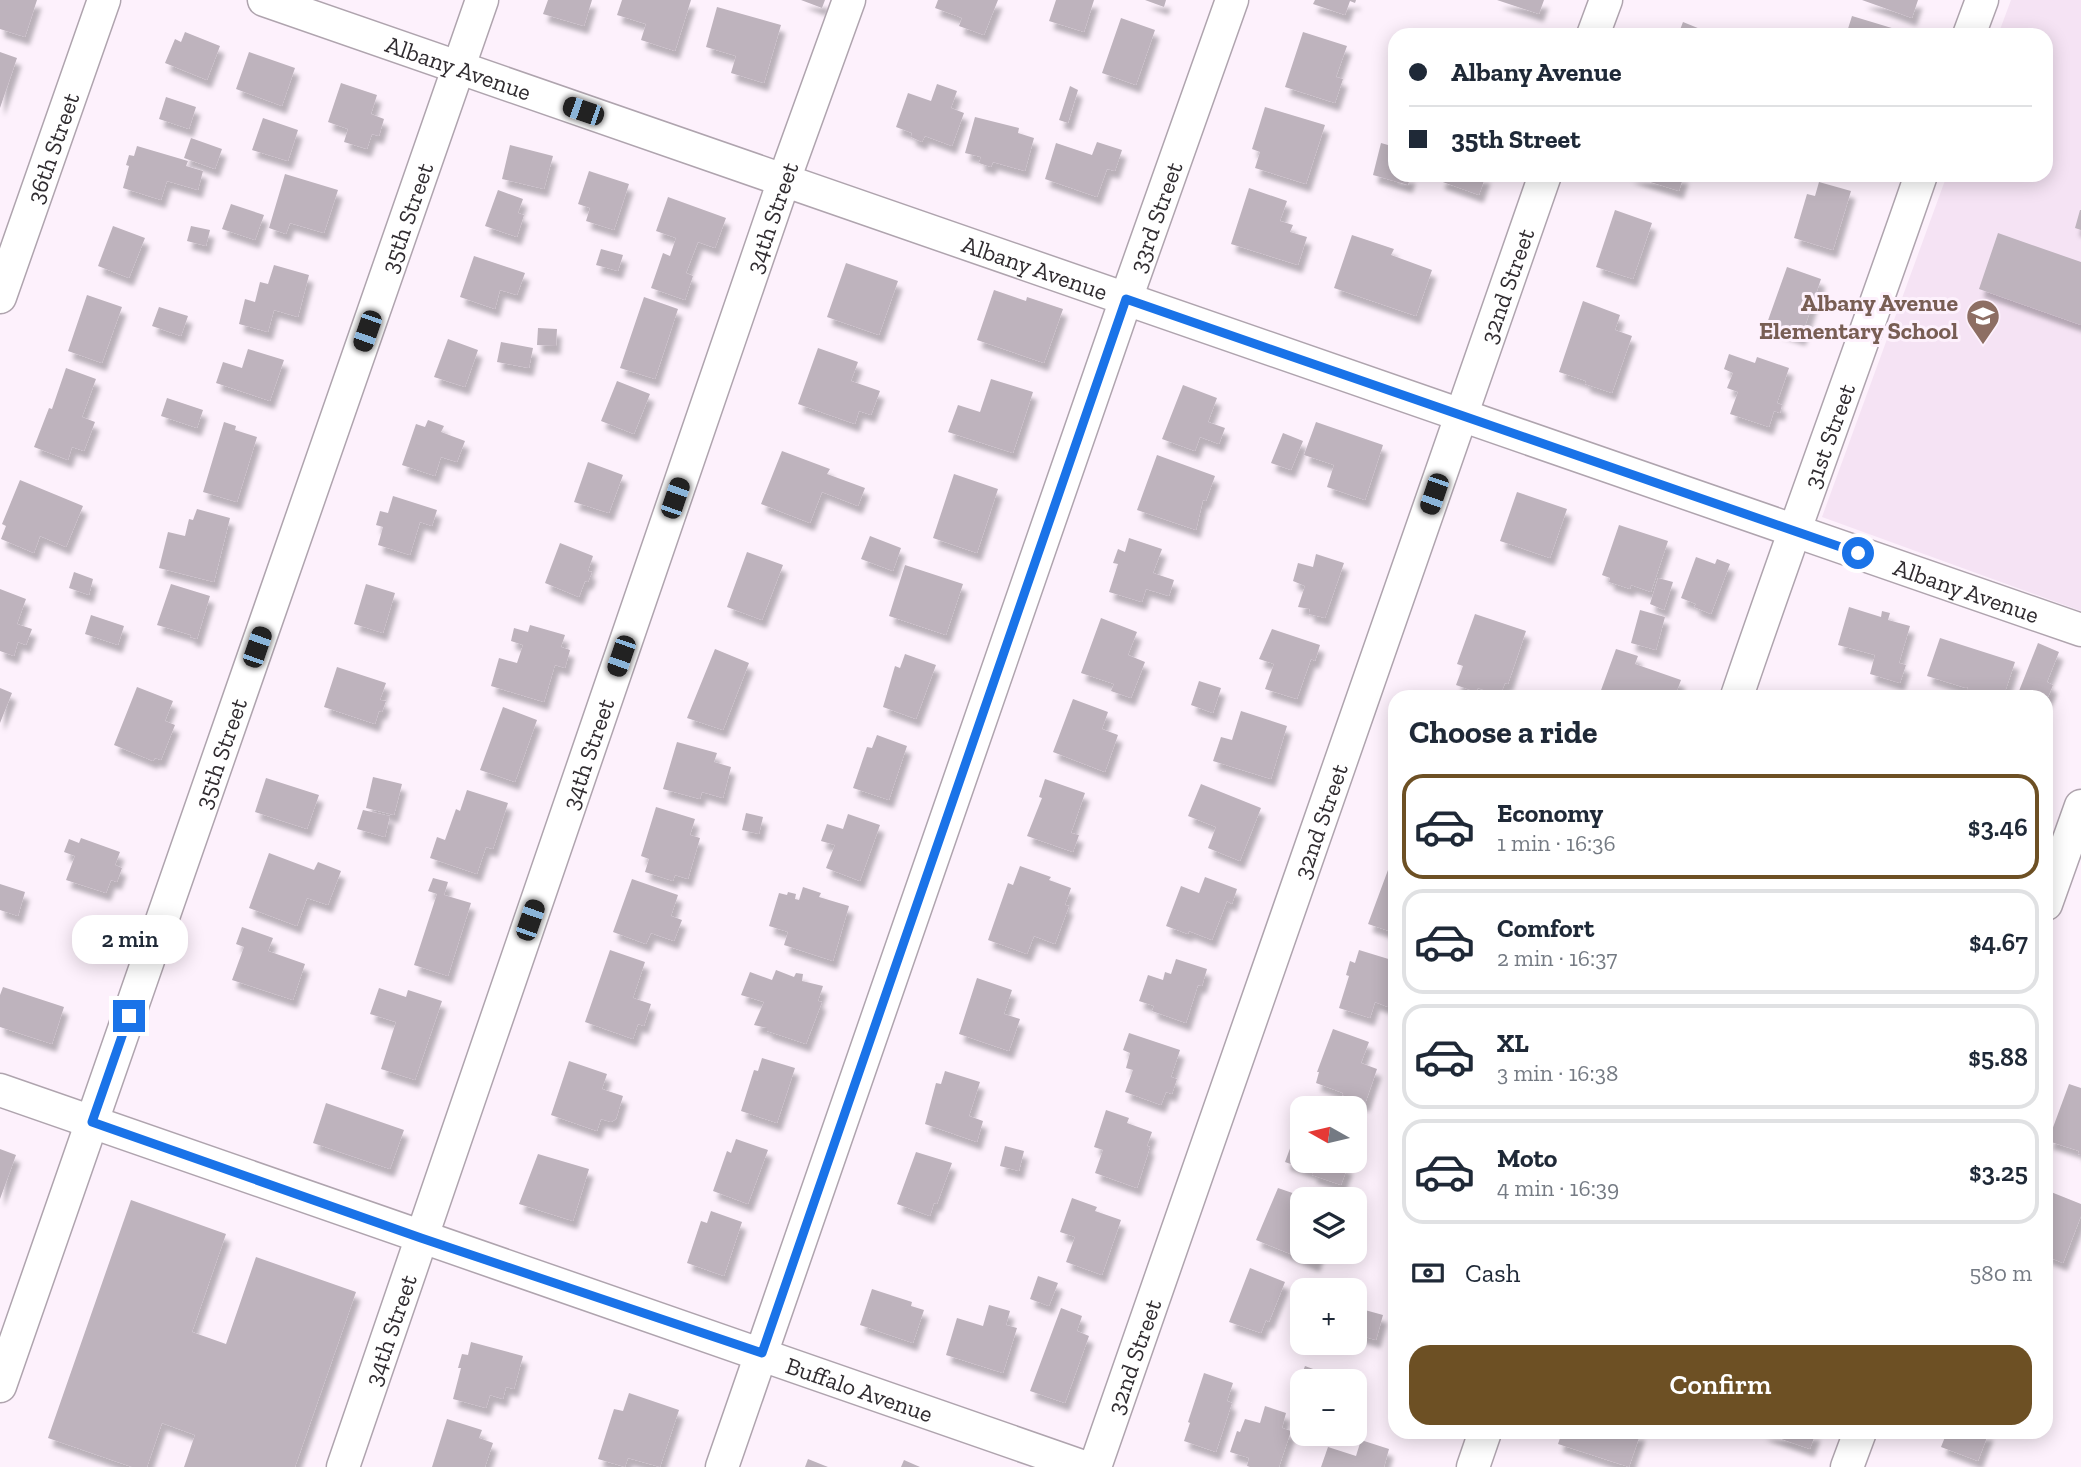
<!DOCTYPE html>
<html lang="en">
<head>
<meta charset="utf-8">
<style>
	:root { --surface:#fff; --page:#f2f2f3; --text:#1f2937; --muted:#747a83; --line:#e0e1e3; --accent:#6d5024 }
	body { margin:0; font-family:"Zilla Slab",serif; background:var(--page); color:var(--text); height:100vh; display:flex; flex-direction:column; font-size:26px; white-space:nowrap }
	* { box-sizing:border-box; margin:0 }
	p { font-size:23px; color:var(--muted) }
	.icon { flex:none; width:38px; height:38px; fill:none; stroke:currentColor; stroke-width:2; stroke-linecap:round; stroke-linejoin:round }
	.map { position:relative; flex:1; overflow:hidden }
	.panel { position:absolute; left:1388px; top:690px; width:665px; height:749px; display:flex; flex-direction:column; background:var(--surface); border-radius:21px; box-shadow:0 4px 18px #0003 }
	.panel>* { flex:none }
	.banner { position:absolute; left:1388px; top:28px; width:665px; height:154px; border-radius:21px; box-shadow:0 4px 18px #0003; display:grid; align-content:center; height:154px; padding:0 21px; background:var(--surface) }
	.needle { width:46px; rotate:278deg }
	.controls { position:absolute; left:1290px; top:1096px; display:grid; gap:14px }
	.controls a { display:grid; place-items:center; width:77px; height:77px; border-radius:14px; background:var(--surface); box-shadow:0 4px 18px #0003; font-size:35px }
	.end { position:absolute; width:32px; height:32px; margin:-16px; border:9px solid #1a73e8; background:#fff; box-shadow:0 0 0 4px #fff }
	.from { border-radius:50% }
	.bubble { position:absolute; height:49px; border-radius:21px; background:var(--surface); box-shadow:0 4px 18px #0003; font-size:23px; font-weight:600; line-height:49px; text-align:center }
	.car { position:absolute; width:21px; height:42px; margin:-21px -10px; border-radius:9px; box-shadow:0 0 5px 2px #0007; background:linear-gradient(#222 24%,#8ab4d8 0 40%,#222 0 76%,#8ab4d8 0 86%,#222 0) }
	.banner b { display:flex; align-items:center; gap:24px; height:66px; font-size:26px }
	.banner b+b { border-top:2px solid var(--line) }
	.banner i { width:18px; height:18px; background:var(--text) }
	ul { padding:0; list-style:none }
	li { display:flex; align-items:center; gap:21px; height:105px; margin:0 14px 10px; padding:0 7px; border:4px solid var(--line); border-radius:21px }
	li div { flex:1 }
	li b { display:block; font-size:26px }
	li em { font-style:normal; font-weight:600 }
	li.active { border-color:var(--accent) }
	li>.icon { width:63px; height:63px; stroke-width:1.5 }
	h2 { padding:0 21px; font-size:32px; line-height:84px }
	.pay { display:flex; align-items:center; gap:18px; height:77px; padding:0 21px; font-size:26px }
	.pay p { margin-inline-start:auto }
	.action { display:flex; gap:14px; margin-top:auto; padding:14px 21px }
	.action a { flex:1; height:80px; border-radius:21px; background:var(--accent); color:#fff; font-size:28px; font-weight:600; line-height:80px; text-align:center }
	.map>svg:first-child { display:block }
	.built { fill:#f5e3f4 }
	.building { fill:#beb3bd; filter:url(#shadow) }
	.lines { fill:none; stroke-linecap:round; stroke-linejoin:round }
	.street-casing { stroke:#afa4ae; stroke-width:35 }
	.street { stroke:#fff; stroke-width:32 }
	.route { stroke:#1a73e8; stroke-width:9 }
	.labels { text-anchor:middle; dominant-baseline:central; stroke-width:6; stroke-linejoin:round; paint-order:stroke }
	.street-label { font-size:24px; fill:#302c30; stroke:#fdf1fc }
	.education-label { font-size:24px; font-weight:bold; fill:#785e54; stroke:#fdf1fc; text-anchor:end }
</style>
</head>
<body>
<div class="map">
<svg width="2081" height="1467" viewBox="0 0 2081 1467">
	<defs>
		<filter id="shadow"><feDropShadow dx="4.5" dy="8" stdDeviation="2" flood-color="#0004"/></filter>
	</defs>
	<rect width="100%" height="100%" fill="#fdf1fc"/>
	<path class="built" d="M2011 0H2081V611L1822 517 1947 175H2046V35H1998Z"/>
	<path class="building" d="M0 0H37L25 37 0 29Z
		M548 0H592L584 26 543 14Z
		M622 0H691L675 51 641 40 646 24 617 15Z
		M801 0H825L822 8Z
		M938 0H998L984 35 959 26 962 18 935 8Z
		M1056 0H1094L1084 32 1049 21Z
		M1145 0H1166L1164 7Z
		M1315 0H1356L1355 3 1350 1 1345 15 1313 4Z
		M1497 0H1544L1539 14Z
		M1862 0H1918L1912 18Z
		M717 7 781 25 764 83 731 73 736 56 706 47Z
		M1852 16 1905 32 1904 35H1846Z
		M1121 18 1155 30 1136 85 1102 73Z
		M1683 22 1715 35H1678Z
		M1463 28 1483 35H1460Z
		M185 32 220 46 207 80 165 63 175 39 181 42Z
		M1303 32 1347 46 1336 77 1343 79 1335 103 1285 87Z
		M0 52 17 58 0 108Z
		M249 52 295 68 282 106 236 89Z
		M341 83 377 95 371 114 384 119 379 136 372 134 367 149 344 142 348 129 328 122Z
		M937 84 957 91 951 108 964 113 952 146 925 136 922 142 911 137 912 133 896 127 908 93 931 101Z
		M1070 86 1078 90 1068 123 1059 120Z
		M166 97 196 107 189 129 159 119Z
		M1265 107 1325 125 1306 184 1255 168 1260 152 1252 149Z
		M975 117 1019 128 1018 133 1034 138 1025 171 993 162 991 167 979 163 981 157 965 153Z
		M263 118 298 130 288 161 252 150Z
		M191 138 222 149 215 169 184 158Z
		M1097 142 1122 150 1115 171 1107 169 1097 197 1045 179 1056 143 1092 155Z
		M1381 143 1395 147V175H1411L1408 185 1373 175Z
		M510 145 553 156 544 189 502 179Z
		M137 146 188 161 186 166 203 171 198 190 167 181 161 200 123 188 129 166 126 165 129 155 134 156Z
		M589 171 629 184 614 230 586 221 590 208 578 204Z
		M285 174 338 190 324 233 290 223 286 234 269 228Z
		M1442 175H1486L1479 195 1440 181Z
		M1628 175H1684L1679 191Z
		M1819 182 1851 191 1833 250 1794 238 1807 194 1815 196Z
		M1249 188 1287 201 1280 221 1293 225 1290 232 1307 237 1298 265 1231 244Z
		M498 190 523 199 518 213 524 215 517 237 485 226Z
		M668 197 726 218 715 248 698 242 686 273 693 276 685 300 651 288 663 253 670 256 676 238 656 231Z
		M231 204 264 215 255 240 222 229Z
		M1615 210 1652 223 1633 279 1596 267Z
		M2080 210H2081V230L2075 228Z
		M113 226 145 238 129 278 98 266Z
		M191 226 210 230 206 246 187 241Z
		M1998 233 2081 262V325L1979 289Z
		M1352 235 1394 249 1391 255 1432 270 1416 316 1334 288Z
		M601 249 623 255 618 271 596 265Z
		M474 256 525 273 517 295 500 290 495 309 460 297Z
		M846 263 898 281 879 335 827 317Z
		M274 265 309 275 298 317 274 310 268 332 239 324 245 299 255 302 260 282 268 284Z
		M1787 267 1821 279 1801 338 1766 326Z
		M994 290 1026 301 1027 297 1063 309 1044 363 977 340Z
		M87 295 122 307 102 363 68 351Z
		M644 297 678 309 655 379 620 368Z
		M1583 301 1620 315 1615 330 1632 336 1612 393 1585 384 1586 381 1559 372Z
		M159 307 188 316 181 336 152 326Z
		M538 328 557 329 556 346 537 345Z
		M448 339 478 350 465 387 434 377Z
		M501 342 533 348 529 368 497 362Z
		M818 348 858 362 851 381 880 391 871 415 859 411 855 424 798 404Z
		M248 349 284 360 270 401 216 383 223 362 242 368Z
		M1729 354 1755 363 1757 357 1789 368 1777 403 1782 405 1780 413 1774 411 1769 427 1730 414 1738 392 1727 388 1733 373 1724 369Z
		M66 368 96 379 82 417 95 422 84 451 72 447 68 460 34 447 49 408 52 409Z
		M991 379 1033 392 1013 453 948 432 958 405 980 412Z
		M617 381 650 394 634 434 601 421Z
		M1183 385 1217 398 1208 422 1225 428 1219 444 1200 437 1195 451 1162 439Z
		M167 398 203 410 197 428 161 416Z
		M428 420 444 426 441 432 465 441 457 462 441 457 435 476 402 465 416 424 425 427Z
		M224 422 236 426 235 430 257 437 237 502 203 492Z
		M1316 422 1383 445 1365 500 1327 487 1334 465 1304 455Z
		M1283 433 1303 441 1291 470 1271 463Z
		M782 451 830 469 827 474 865 488 858 506 822 492 810 523 761 504Z
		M1157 455 1215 476 1206 501 1203 500 1196 530 1137 510Z
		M588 462 623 475 609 513 574 502Z
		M954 474 998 489 977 553 933 538Z
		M20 480 83 506 66 547 40 536 34 553 1 539 6 526 2 524Z
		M1517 492 1567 509 1550 558 1500 541Z
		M393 496 437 510 432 526 420 522 410 555 378 545 383 527 376 525 380 511 388 513Z
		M197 509 230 518 214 582 159 568 168 532 185 536 189 519 193 520Z
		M1619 525 1668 541 1651 592 1631 585 1630 589 1609 582 1610 578 1602 575Z
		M870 536 901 548 893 571 861 559Z
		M1129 538 1162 549 1153 573 1174 580 1169 596 1146 589 1142 602 1109 592 1118 564 1113 563 1118 549 1125 552Z
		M560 543 593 556 588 571 592 572 588 582 585 581 579 597 545 583Z
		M747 552 783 565 762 620 727 607Z
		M1316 554 1344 563 1325 618 1309 614 1310 609 1298 607 1305 586 1293 581 1298 563 1313 567Z
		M1696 557 1715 564 1717 559 1730 564 1711 614 1694 607 1696 604 1681 598Z
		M905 565 963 584 946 635 889 616Z
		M74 572 93 579 89 595 69 588Z
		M1658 578 1673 582 1664 610 1650 604Z
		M171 584 210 596 197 639 190 637 191 635 157 625Z
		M366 584 395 593 383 633 354 624Z
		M0 589 26 599 17 624 32 629 26 645 18 642 14 656 0 651Z
		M1849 607 1881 617 1882 611 1890 613 1888 620 1910 626 1899 663 1906 665 1900 683 1870 674 1875 655 1838 645Z
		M1640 610 1665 617 1656 650 1631 643Z
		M1475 614 1526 631 1508 684 1505 683 1500 696 1478 688 1476 692 1456 685 1463 666 1457 664Z
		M91 615 124 626 118 645 85 634Z
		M1101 618 1137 632 1128 655 1145 662 1131 698 1111 691 1114 684 1081 673Z
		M530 625 565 635 561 647 570 650 565 668 555 665 544 702 491 686 499 658 517 663 523 645 511 641 514 628 528 632Z
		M1272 629 1320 645 1315 661 1311 659 1297 699 1265 689 1274 664 1259 659Z
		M1940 638 2015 662 2005 692H2002L2000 696H1965L1968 687 1966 688 1927 676Z
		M2038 643 2059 652 2047 682 2053 685 2046 702V696H2017Z
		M715 649 749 663 723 730 687 718Z
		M1616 649 1638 656 1635 664 1681 680 1675 696H1629L1623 694 1622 696H1609L1600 693Z
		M905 654 936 665 916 719 883 707 895 666 900 668Z
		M337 667 386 683 380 700 386 701 382 712 379 711 375 724 324 707Z
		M1199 681 1221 688 1213 713 1191 705Z
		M137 687 173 701 165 721 175 725 161 760 155 758 153 761 114 745Z
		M0 688 12 693 0 723Z
		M1073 699 1108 712 1102 729 1118 735 1105 772 1053 752Z
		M503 707 537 720 515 782 480 770Z
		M1241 711 1287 726 1271 779 1213 761 1221 737 1232 740Z
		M877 735 907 746 889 800 853 788 867 747 872 748Z
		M677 742 717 753 714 762 731 767 723 798 702 792 700 799 663 789Z
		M373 777 402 784 394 815 366 808Z
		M266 778 319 795 307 829 255 812Z
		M1045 779 1085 793 1071 833 1079 835 1073 852 1027 836 1042 798 1039 797Z
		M1201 784 1261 808 1240 861 1208 848 1216 827 1188 816Z
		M467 790 508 803 493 849 486 847 477 874 430 858 437 837 445 840 456 809 460 811Z
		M656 807 695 819 690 835 700 838 688 879 675 875 673 881 645 872 649 859 641 856Z
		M363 810 390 816 385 837 357 829Z
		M746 813 763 817 759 834 742 830Z
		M848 814 880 825 860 881 826 868 835 845 821 841 827 824 843 829Z
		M81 838 120 852 115 865 122 868 117 882 111 880 106 893 66 880 75 856 64 852 69 839 79 843Z
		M269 853 314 870 318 862 341 871 328 905 307 898 297 926 249 908Z
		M1020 866 1051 877 1049 880 1071 888 1065 905 1069 906 1055 944 1034 936 1027 954 988 940 1008 883 1013 885Z
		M1388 870 1395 872V933L1368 924Z
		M1205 877 1237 889 1232 904 1227 901 1212 940 1189 931 1188 934 1166 926 1181 886 1199 893Z
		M433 878 448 882 444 895 471 903 448 976 414 965 437 894 428 891Z
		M632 879 678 895 671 916 682 920 674 941 651 933 646 944 613 932Z
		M0 884 25 892 18 916 0 910Z
		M803 887 821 893 819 897 849 906 833 961 784 945 788 932 769 926 779 893 787 895 788 892 796 894 795 899 799 900Z
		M242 927 273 938 268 951 305 964 293 1000 232 980 244 947 236 944Z
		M610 950 645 962 633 998 651 1004 644 1026 638 1024 633 1039 585 1022Z
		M1359 950 1395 961 1389 986 1395 988 1388 1007 1375 1002 1370 1018 1339 1008 1349 976 1346 975 1350 961 1355 963Z
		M1176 959 1207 969 1202 986 1198 985 1186 1023 1152 1011 1154 1006 1139 1001 1148 975 1163 980 1165 972 1171 974Z
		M776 970 794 977 796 973 803 974 802 981 823 986 818 1001 822 1002 806 1044 767 1031V1028L754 1025 764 1002 741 995 750 972 772 980Z
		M977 978 1012 990 1004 1014 1020 1019 1009 1051 959 1034Z
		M3 987 64 1007 52 1044 0 1027V995Z
		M379 988 406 997 408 990 442 1001 415 1080 381 1069 396 1022 370 1014Z
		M1333 1029 1369 1042 1361 1063 1377 1069 1365 1104 1342 1095 1343 1093 1316 1083 1319 1072H1317Z
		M1129 1033 1180 1050 1171 1077 1177 1079 1172 1094 1166 1092 1161 1105 1125 1092 1133 1070 1126 1068 1130 1053 1123 1050Z
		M762 1058 795 1068 777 1123 741 1111 754 1070 758 1071Z
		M569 1061 607 1074 602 1089 623 1096 616 1119 611 1122 601 1119 597 1131 551 1115Z
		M945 1071 980 1082 969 1116 983 1121 977 1142 925 1124 936 1083 941 1084Z
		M2069 1084 2081 1088V1155L2078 1154 2079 1151 2048 1141Z
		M326 1103 404 1130 390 1169 313 1143Z
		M1106 1110 1129 1118 1127 1123 1152 1132 1147 1146 1150 1147 1137 1188 1095 1173 1103 1150 1094 1147Z
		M1302 1116V1160H1332L1348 1166 1341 1185 1312 1175 1313 1172 1285 1162Z
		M736 1139 768 1150 748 1204 713 1191 727 1151 731 1153Z
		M1005 1146 1024 1151 1019 1171 1000 1166Z
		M0 1149 16 1155 0 1199Z
		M916 1152 952 1163 937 1204 934 1203 930 1216 897 1204Z
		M538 1154 589 1169 573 1221 519 1204Z
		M1278 1188 1307 1198 1302 1199V1251H1320L1315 1264 1256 1240Z
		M2046 1190 2081 1204V1216L2063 1263 2046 1256Z
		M1072 1198 1097 1207 1095 1211 1121 1220 1102 1275 1066 1262 1075 1237 1060 1232Z
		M131 1200 226 1234 192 1332 226 1344 256 1257 356 1292 295 1467H184L195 1435 162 1423 147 1467H132L48 1438Z
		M711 1211 742 1222 724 1276 687 1263 701 1221 707 1223Z
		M1250 1268 1285 1282 1269 1322 1266 1320 1261 1333 1229 1322Z
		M1038 1276 1058 1283 1049 1306 1030 1299Z
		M872 1289 912 1302 911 1306 924 1310 913 1343 860 1325Z
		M989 1305 1010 1311 1006 1325 1017 1328 1003 1373 946 1355 957 1318 983 1326Z
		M1354 1307 1383 1315 1376 1340 1354 1334Z
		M1061 1308 1082 1316 1077 1331 1089 1336 1065 1403 1030 1391Z
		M471 1342 523 1356 514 1389 506 1387 503 1399 490 1395 486 1408 453 1399 461 1368H458L462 1354 468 1355Z
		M1305 1366 1324 1373 1321 1381H1302V1402L1293 1398Z
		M1204 1373 1233 1383 1227 1401 1232 1403 1216 1452 1184 1441 1190 1423 1188 1422Z
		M629 1393 679 1410 660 1467 628 1458 625 1467 598 1459 614 1409 623 1411Z
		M1265 1406 1286 1413 1282 1428 1291 1431 1279 1467H1250L1247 1466 1249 1458 1230 1452 1237 1431 1240 1432 1245 1419 1260 1423Z
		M447 1419 482 1430 479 1438 493 1443 485 1467H432Z
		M1562 1432H1641L1629 1467 1558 1444Z
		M1761 1432H1816L1810 1449Z
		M1947 1432H1989L1978 1461 1941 1447Z
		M1361 1440 1389 1449 1384 1467H1321L1328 1447 1356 1456Z
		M808 1459 828 1467H805Z
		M904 1460 920 1467H901Z"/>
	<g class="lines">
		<g class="street-casing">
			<g id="street">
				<path id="s1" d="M264 0 2081 630"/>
				<path d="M1593 35 1606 0"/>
				<path d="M1969 35 1982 0"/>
				<path id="s2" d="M0 297 104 0"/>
				<path id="s3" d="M1737 696C1796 522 1861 349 1921 175"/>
				<path d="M2046 904 2081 806"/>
				<path id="s4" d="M0 1090 1084 1467"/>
				<path id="s5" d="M0 1386 482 0"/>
				<path id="s6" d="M343 1467 784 180 849 0"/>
				<path id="s7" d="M722 1467 1126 299 1232 0"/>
				<path id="s8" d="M1095 1467 1545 175"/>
				<path d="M1473 1467 1485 1432"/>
				<path d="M1847 1467 1860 1432"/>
			</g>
		</g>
		<use href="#street" class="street"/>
	</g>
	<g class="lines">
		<path class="route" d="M129 1016 92 1122 421 1238 762 1353 1126 299 1858 553"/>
	</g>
	<defs>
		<g id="school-pin" transform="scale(1.75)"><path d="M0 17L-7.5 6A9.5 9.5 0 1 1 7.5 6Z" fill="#8d6e63" stroke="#fdf1fc"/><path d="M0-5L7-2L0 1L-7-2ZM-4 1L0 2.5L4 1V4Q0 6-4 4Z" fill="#fff"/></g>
	</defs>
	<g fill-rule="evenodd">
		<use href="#school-pin" x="1983" y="316"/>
	</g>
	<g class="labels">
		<g class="street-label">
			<text stroke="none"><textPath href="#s1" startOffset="206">Albany Avenue</textPath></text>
			<text stroke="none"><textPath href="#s2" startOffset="158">36th Street</textPath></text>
			<text stroke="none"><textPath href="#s5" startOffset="1237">35th Street</textPath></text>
			<text stroke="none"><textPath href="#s6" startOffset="1321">34th Street</textPath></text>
			<text stroke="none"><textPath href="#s7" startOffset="1323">33rd Street</textPath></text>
			<text stroke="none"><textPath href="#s1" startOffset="816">Albany Avenue</textPath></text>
			<text stroke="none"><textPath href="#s8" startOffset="1251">32nd Street</textPath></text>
			<text stroke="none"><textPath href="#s3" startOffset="276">31st Street</textPath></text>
			<text stroke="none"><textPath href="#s1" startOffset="1802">Albany Avenue</textPath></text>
			<text stroke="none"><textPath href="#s5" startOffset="670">35th Street</textPath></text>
			<text stroke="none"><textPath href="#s6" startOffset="754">34th Street</textPath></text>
			<text stroke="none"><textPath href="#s8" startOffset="684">32nd Street</textPath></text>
			<text stroke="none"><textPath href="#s6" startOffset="145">34th Street</textPath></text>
			<text stroke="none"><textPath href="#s8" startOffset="117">32nd Street</textPath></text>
			<text stroke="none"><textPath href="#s4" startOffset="910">Buffalo Avenue</textPath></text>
		</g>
		<g class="education-label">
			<text x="1958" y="302">Albany Avenue<tspan x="1958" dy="28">Elementary School</tspan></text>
		</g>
	</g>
</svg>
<div class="controls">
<a><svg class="needle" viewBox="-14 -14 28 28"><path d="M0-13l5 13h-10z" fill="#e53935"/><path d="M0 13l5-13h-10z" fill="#747a83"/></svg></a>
<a><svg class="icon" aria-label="layers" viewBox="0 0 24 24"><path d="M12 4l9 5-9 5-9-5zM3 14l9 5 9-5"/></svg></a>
<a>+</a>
<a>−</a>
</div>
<i class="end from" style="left:1858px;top:553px"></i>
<i class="end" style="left:129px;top:1016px"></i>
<div class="bubble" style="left:72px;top:915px;width:116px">2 min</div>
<i class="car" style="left:583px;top:111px;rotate:289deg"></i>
<i class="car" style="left:367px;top:331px;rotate:199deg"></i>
<i class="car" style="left:1434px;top:494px;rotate:199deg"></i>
<i class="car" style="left:675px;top:498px;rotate:19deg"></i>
<i class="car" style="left:257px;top:647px;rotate:19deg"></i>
<i class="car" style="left:621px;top:656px;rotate:199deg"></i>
<i class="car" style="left:530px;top:920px;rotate:19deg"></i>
<div class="banner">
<b><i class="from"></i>Albany Avenue</b>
<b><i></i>35th Street</b>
</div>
<section class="panel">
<h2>Choose a ride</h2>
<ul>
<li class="active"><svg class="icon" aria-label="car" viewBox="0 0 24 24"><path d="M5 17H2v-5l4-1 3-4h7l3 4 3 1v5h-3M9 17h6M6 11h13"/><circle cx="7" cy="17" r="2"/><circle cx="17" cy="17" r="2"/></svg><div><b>Economy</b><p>1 min · 16:36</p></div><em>$3.46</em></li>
<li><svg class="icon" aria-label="car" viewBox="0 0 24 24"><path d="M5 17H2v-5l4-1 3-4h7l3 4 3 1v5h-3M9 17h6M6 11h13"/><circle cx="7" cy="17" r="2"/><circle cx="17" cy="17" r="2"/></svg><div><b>Comfort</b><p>2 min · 16:37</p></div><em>$4.67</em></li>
<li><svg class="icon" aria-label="car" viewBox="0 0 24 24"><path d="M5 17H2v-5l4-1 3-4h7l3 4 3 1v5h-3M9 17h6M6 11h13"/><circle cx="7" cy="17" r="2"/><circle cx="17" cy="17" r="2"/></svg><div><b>XL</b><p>3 min · 16:38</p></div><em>$5.88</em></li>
<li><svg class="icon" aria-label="car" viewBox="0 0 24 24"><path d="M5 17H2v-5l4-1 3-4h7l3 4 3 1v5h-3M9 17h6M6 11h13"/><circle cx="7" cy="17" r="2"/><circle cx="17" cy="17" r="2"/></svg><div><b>Moto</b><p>4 min · 16:39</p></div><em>$3.25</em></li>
</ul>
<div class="pay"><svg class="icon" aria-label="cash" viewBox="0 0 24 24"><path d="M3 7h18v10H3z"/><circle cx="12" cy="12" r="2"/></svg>Cash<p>580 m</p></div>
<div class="action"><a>Confirm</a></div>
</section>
</div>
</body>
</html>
